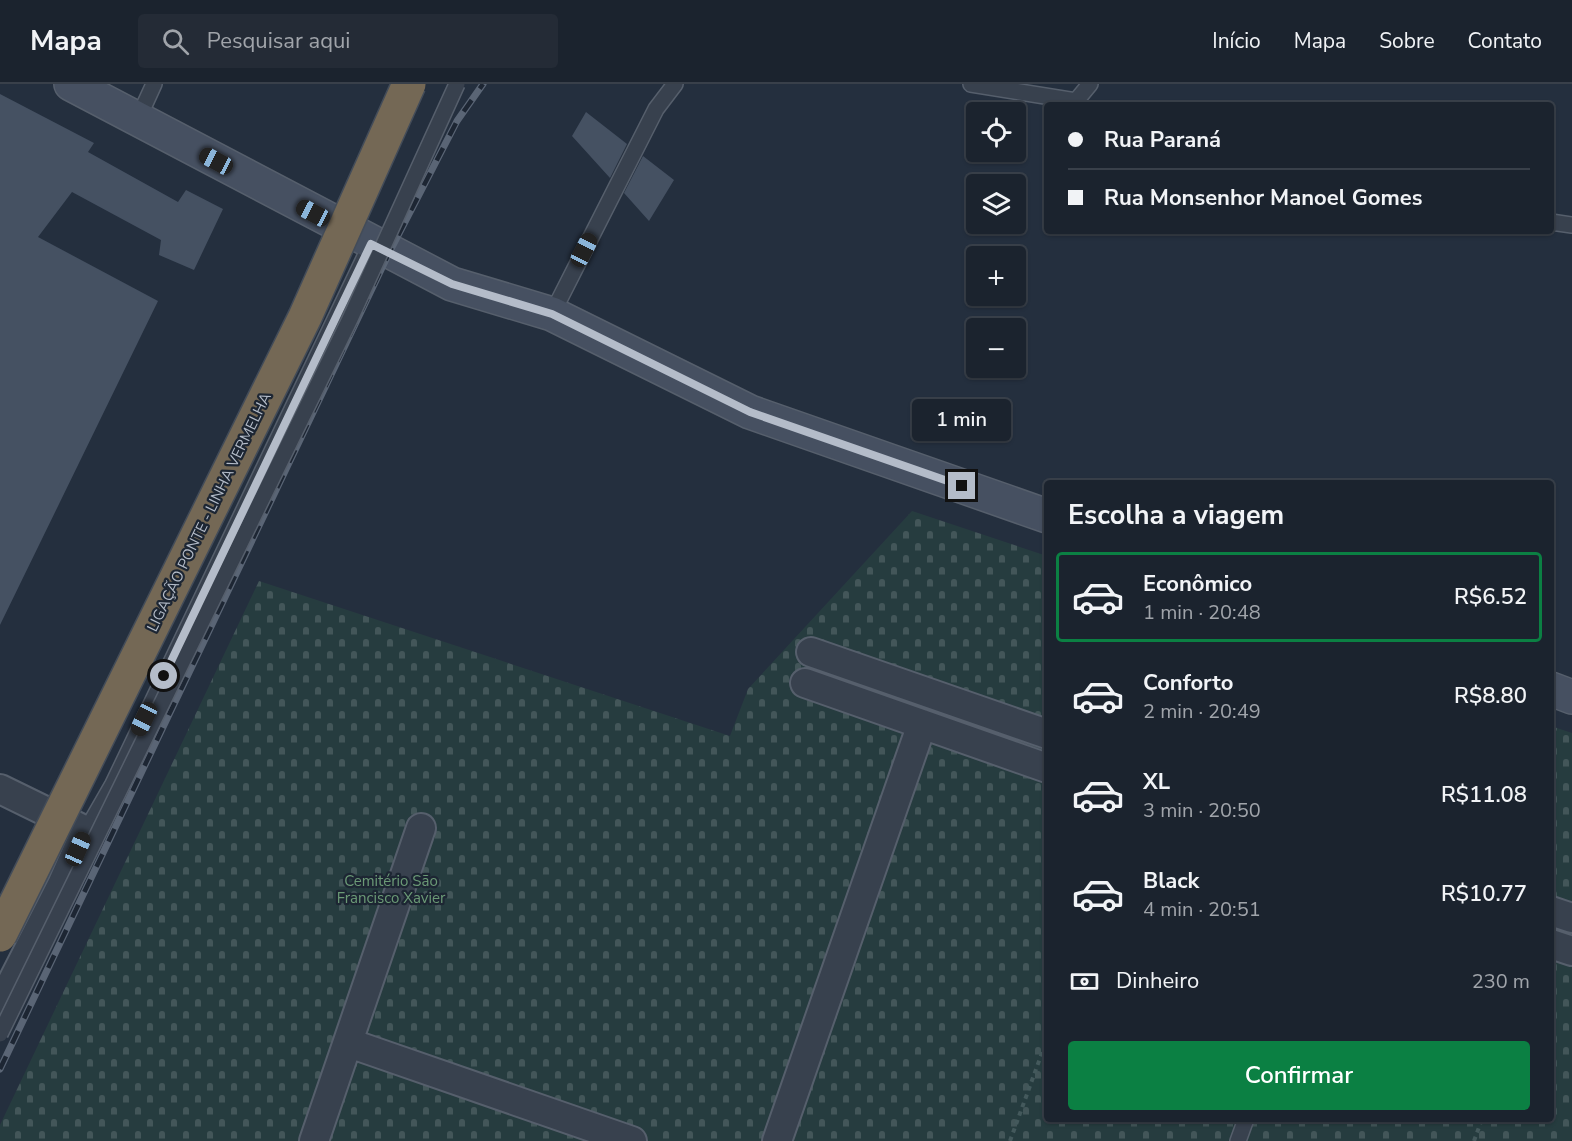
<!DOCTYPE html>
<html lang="pt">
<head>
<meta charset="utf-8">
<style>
	:root { --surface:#1b232e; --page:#242b36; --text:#f1f3f6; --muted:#a0a4aa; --line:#39404a; --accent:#0b8043 }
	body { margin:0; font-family:"Nunito Sans",sans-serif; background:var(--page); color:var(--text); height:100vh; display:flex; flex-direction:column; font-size:22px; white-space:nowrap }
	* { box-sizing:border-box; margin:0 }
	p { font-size:20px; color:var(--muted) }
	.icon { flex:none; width:33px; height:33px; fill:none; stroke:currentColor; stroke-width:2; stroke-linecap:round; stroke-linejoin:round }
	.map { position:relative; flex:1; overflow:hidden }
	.side { position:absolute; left:1044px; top:396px; width:510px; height:642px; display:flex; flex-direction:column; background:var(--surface); border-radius:6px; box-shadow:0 2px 4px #0004,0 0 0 2px var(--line) }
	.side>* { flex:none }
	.top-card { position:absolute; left:1044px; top:18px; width:510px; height:132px; border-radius:6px; box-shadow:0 2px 4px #0004,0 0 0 2px var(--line); display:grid; align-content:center; height:132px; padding:0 24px; background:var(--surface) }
	.buttons { position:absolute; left:966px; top:18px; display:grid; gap:12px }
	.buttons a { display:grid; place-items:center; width:60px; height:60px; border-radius:6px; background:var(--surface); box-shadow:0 2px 4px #0004,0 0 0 2px var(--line); font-size:30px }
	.end { position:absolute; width:27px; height:27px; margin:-14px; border:8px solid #b4bcc9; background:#111; box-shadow:0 0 0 3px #111 }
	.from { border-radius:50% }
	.bubble { position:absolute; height:42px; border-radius:6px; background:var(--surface); box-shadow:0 2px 4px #0004,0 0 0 2px var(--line); font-size:20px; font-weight:600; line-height:42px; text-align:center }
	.car { position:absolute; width:18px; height:36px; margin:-18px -9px; border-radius:8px; box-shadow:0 0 4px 2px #0007; background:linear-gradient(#222 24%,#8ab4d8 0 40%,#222 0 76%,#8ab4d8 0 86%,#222 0) }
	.top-card b { display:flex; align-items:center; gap:21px; height:57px; font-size:22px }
	.top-card b+b { border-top:2px solid var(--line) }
	.top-card i { width:15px; height:15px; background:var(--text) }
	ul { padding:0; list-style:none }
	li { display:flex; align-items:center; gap:18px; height:90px; margin:0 12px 9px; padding:0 12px; border:3px solid transparent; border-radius:6px }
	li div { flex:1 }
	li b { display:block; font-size:22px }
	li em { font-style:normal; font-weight:600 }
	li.active { border-color:var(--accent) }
	li>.icon { width:54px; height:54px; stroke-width:1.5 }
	h2 { padding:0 24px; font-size:27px; line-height:72px }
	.pay { display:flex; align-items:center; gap:15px; height:66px; padding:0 24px; font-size:22px }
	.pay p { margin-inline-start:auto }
	.action { display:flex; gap:12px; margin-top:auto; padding:12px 24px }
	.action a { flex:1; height:69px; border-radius:6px; background:var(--accent); color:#fff; font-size:24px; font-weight:600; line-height:69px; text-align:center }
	header { display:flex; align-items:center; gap:36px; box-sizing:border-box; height:84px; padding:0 30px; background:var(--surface); border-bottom:2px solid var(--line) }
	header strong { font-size:28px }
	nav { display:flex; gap:33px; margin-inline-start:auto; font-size:21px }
	.search { width:420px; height:54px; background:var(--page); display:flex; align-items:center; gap:15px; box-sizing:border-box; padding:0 21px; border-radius:6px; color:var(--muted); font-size:22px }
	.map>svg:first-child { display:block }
	.cemetery { fill:url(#cemetery-stones) }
	.building { fill:#455162 }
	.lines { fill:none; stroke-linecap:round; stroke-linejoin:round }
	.lane-casing { stroke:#565f6c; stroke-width:18 }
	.street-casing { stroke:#565f6c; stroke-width:32 }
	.secondary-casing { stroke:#565f6c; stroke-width:36 }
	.path { stroke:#44595c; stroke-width:4; stroke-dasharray:4.5 4.5; stroke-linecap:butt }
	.lane { stroke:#38414e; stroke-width:15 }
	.street { stroke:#38414e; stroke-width:28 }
	.secondary { stroke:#465061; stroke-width:33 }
	.rail-casing { stroke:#5a6575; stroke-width:7 }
	.rail { stroke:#1d2633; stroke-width:4.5; stroke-dasharray:14; stroke-linecap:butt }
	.lane-bridge-casing { stroke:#565f6c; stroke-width:18; stroke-linecap:butt }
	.highway-bridge-casing { stroke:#434c59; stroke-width:36; stroke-linecap:butt }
	.lane-bridge { stroke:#38414e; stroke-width:15 }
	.highway-bridge { stroke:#746855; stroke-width:33 }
	.route { stroke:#b4bcc9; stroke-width:8 }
	.labels { text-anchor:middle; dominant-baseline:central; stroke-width:4.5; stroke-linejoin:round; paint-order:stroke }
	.street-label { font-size:15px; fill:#b4bcc9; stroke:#1d2633 }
	.park-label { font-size:15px; fill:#6b9a76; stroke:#1d2633 }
</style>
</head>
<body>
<header>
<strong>Mapa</strong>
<div class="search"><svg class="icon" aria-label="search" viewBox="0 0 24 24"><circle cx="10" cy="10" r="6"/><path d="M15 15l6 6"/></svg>Pesquisar aqui</div>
<nav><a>Início</a><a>Mapa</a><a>Sobre</a><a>Contato</a></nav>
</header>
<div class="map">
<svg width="1572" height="1057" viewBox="0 0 1572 1057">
	<defs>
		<pattern id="cemetery-stones" width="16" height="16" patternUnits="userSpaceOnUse" patternTransform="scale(1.5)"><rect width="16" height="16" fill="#263c3f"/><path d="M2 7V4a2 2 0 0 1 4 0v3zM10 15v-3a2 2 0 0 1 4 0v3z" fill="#435659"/></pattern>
	</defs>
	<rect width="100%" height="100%" fill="#242f3e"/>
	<path class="cemetery" d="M912 427 1047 472V1035H1551V642L1572 649V1057H0V1041L259 497 730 652 748 605Z"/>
	<path class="building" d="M0 10 94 59 88 68 178 118 186 106 223 125 194 186 159 171 161 156 72 108 38 153 158 217 0 541Z
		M586 28 627 60 610 94 572 52Z
		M643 72 674 96 649 137 624 109Z"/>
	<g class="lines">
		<g class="lane-casing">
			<path id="lane" d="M971 0 1076 17 1079 21
				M1076 17 1090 0
				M138 35 154 0
				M1551 138 1572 141
				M552 230 656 25 675 0
				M86 747 113 700 371 160
				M1238 1057 1246 1035"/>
		</g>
		<g class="street-casing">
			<path id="street" d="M811 568 1047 650
				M805 599 1047 684
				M0 705 86 747 62 801 0 922
				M1551 827 1572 834
				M1551 860 1572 867
				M349 959 632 1057
				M314 1057 421 744
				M777 1057 922 640"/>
		</g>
		<g class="secondary-casing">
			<path id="secondary" d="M71 0 452 200 552 230 750 328 1047 432
				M1551 605 1572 613"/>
		</g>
		<path class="path" d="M1010 1057 1047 955
			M1474 1057 1482 1035"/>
		<use href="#lane" class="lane"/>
		<use href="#street" class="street"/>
		<use href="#secondary" class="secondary"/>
		<g class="rail-casing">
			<path id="rail" d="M0 985 389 169 457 37 483 0"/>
		</g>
		<use href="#rail" class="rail"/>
		<g class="lane-bridge-casing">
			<path id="lane-bridge" d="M0 950 350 235 457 0"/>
		</g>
		<g class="highway-bridge-casing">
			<path id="highway-bridge" d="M0 851 305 233 409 0"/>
		</g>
		<use href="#lane-bridge" class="lane-bridge"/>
		<use href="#highway-bridge" class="highway-bridge"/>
	</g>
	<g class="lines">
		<path class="route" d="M164 592 371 160 452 200 552 230 750 328 962 402"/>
	</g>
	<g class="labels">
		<g class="street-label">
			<text transform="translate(209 428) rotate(-64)">LIGAÇÃO PONTE - LINHA VERMELHA</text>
		</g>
		<g class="park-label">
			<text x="391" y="797">Cemitério São<tspan x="391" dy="17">Francisco Xavier</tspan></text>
		</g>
	</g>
</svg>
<div class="buttons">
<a><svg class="icon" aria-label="locate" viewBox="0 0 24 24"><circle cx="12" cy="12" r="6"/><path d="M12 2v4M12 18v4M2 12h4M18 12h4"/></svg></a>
<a><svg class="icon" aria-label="layers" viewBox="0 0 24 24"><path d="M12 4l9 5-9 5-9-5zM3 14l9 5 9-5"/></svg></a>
<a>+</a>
<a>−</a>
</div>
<i class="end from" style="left:164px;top:592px"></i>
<i class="end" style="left:962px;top:402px"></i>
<div class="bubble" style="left:912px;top:315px;width:99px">1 min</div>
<i class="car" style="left:216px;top:77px;rotate:298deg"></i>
<i class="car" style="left:313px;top:129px;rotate:298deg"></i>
<i class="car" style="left:584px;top:166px;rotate:27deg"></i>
<i class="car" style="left:144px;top:635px;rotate:206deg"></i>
<i class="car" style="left:78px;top:765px;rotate:24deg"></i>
<div class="top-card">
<b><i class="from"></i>Rua Paraná</b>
<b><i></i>Rua Monsenhor Manoel Gomes</b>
</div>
<section class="side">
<h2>Escolha a viagem</h2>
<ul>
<li class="active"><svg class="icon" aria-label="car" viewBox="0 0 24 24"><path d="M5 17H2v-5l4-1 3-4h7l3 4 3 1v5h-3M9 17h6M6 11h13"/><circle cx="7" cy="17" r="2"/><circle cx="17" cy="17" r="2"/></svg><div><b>Econômico</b><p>1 min · 20:48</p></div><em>R$6.52</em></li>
<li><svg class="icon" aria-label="car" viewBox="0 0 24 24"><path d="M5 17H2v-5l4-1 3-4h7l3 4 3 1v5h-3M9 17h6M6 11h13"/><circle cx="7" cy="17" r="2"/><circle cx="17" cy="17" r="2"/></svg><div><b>Conforto</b><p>2 min · 20:49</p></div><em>R$8.80</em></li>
<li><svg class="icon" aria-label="car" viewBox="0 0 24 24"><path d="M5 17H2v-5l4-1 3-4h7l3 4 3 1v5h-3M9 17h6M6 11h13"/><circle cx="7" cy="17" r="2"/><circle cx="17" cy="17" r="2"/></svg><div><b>XL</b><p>3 min · 20:50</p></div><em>R$11.08</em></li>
<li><svg class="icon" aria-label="car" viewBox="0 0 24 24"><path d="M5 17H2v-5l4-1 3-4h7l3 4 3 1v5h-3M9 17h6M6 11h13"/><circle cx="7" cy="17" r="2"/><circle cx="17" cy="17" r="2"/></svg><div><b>Black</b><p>4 min · 20:51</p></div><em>R$10.77</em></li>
</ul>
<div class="pay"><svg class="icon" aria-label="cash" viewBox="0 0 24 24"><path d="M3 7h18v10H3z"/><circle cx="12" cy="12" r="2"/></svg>Dinheiro<p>230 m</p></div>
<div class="action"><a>Confirmar</a></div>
</section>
</div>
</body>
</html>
